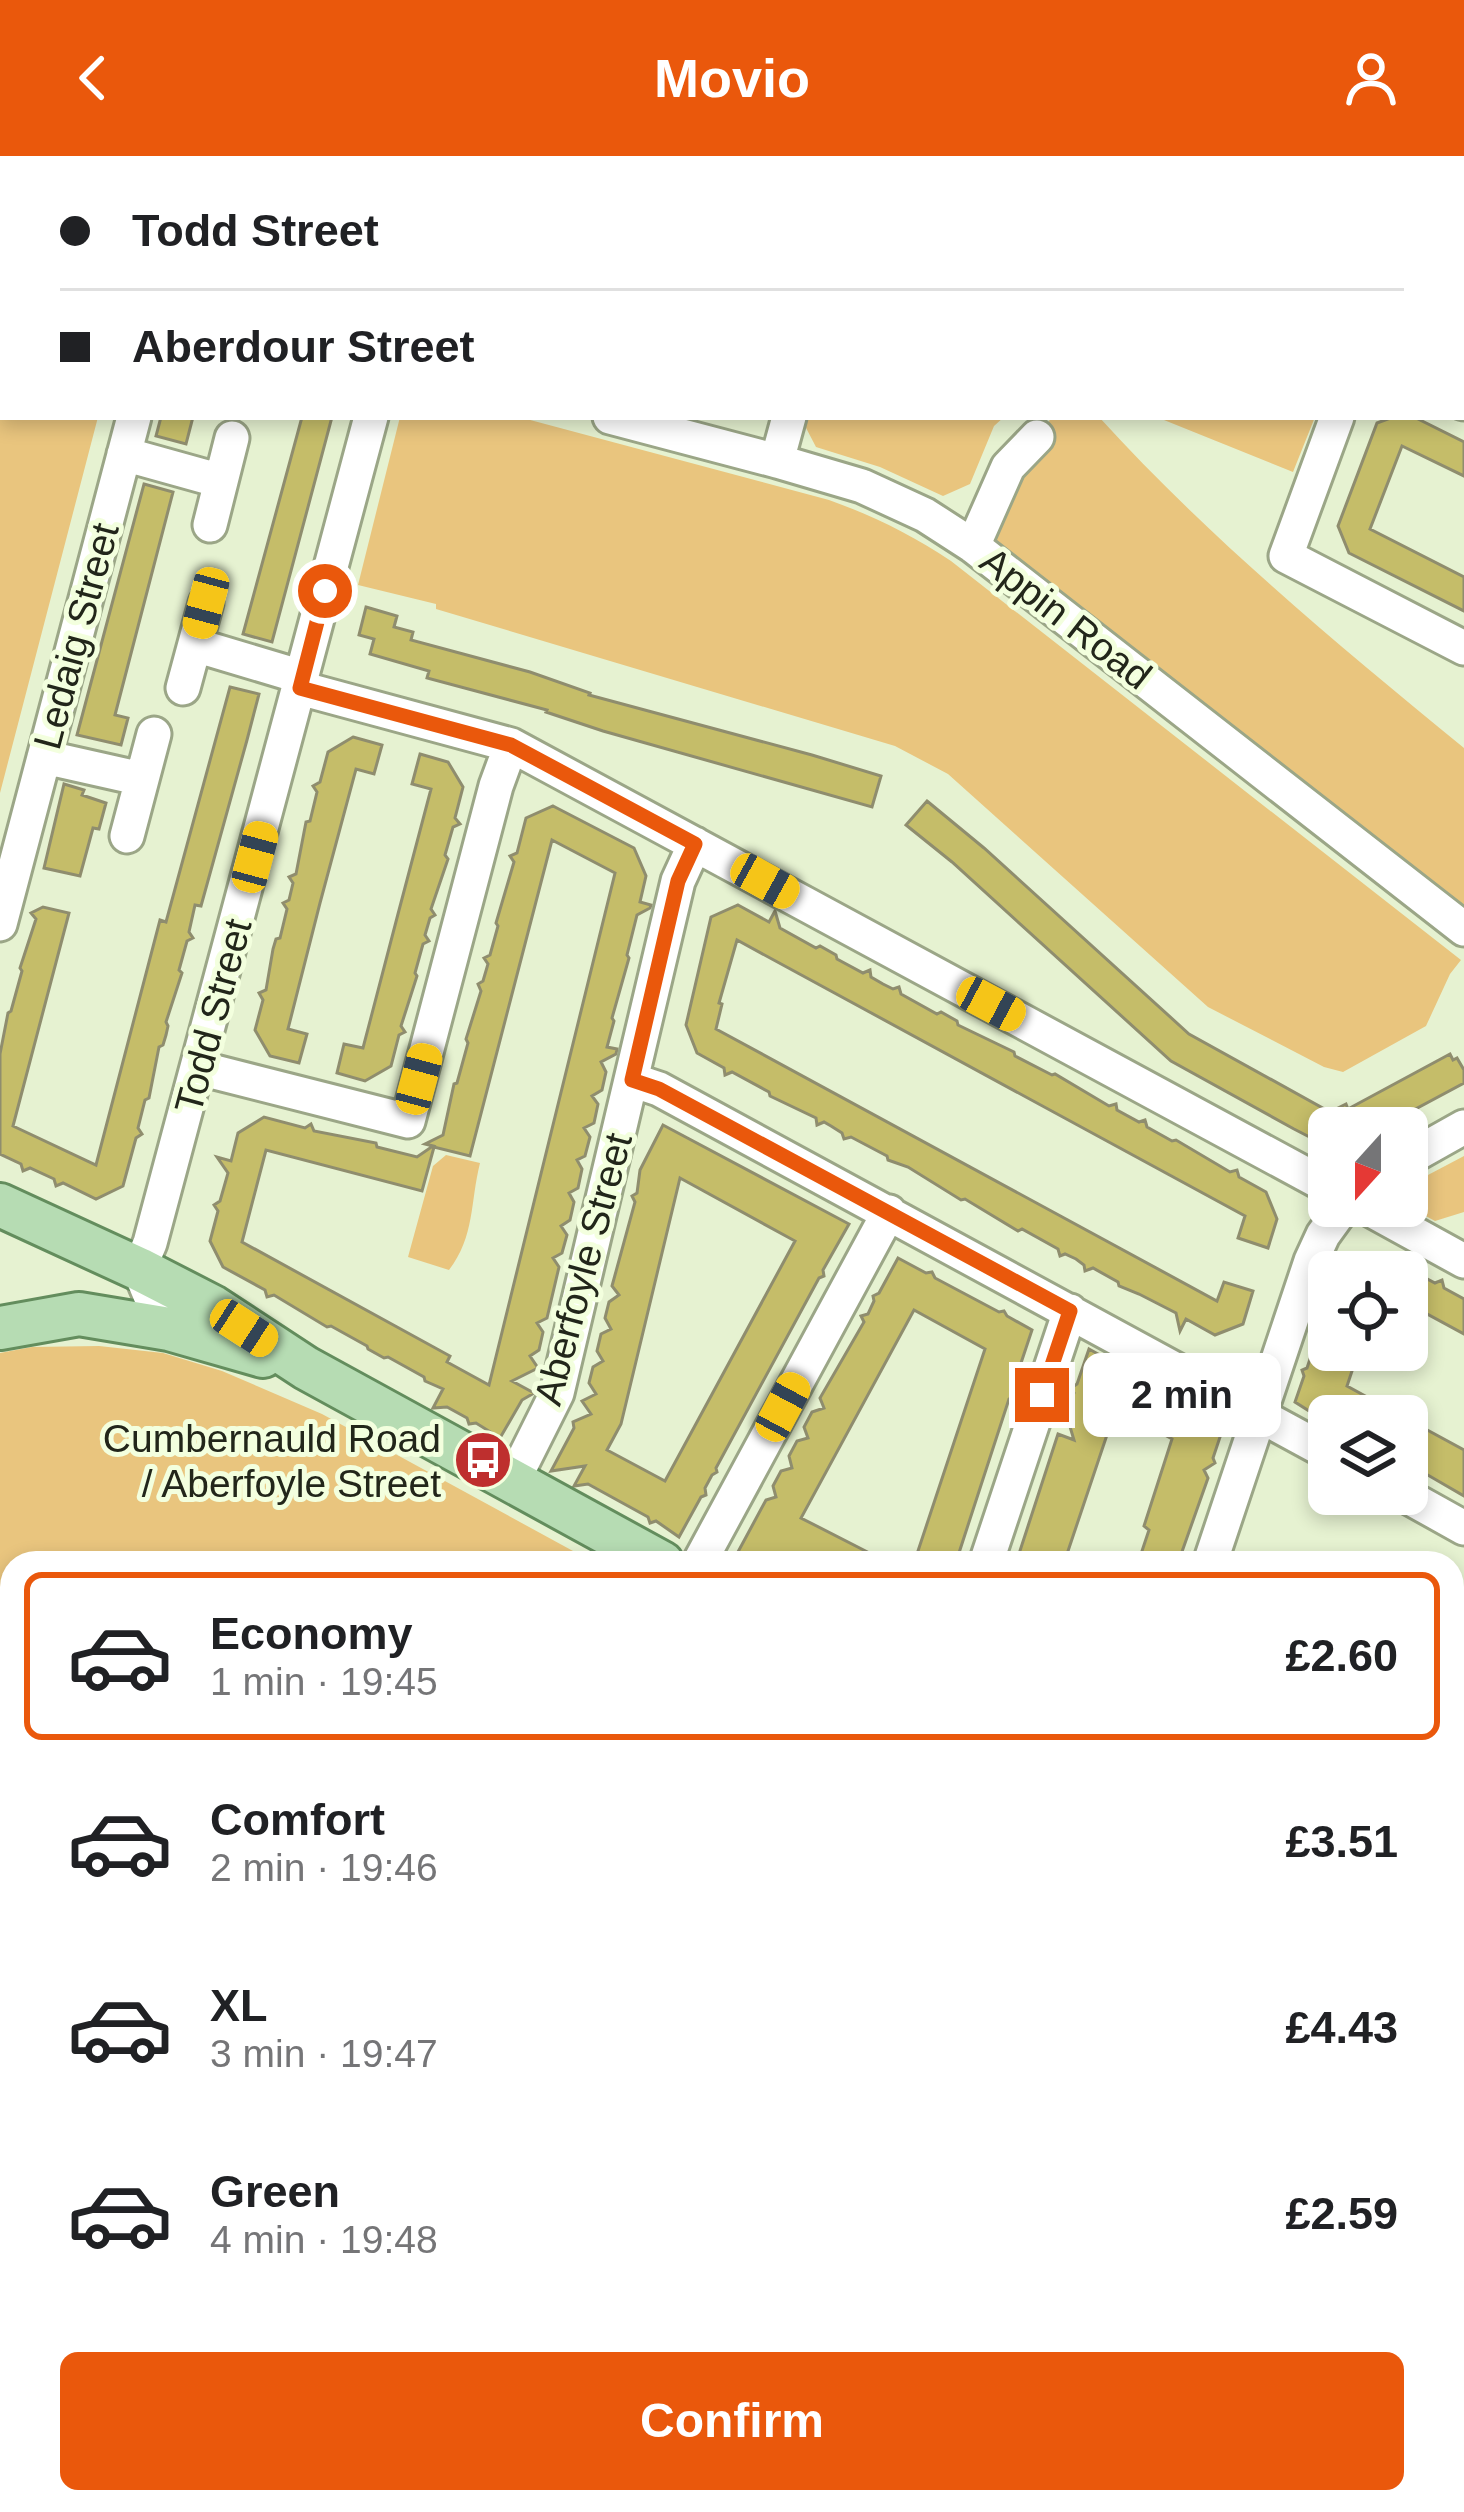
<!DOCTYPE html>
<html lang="en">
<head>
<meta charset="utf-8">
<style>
	:root { --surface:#fff; --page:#f2f2f2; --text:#202124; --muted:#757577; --line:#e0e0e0; --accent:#ea580c }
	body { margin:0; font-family:Helvetica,sans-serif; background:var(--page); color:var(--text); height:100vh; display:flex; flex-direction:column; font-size:45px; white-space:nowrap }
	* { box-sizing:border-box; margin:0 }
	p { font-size:39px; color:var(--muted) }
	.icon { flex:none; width:66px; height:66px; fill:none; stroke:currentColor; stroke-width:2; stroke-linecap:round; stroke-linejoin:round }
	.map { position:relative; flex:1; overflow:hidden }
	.sheet { position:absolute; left:0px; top:1395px; width:1464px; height:963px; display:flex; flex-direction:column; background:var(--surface); border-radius:36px 36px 0 0; box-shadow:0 6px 18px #0003 }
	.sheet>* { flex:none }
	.banner { position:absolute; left:0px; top:0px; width:1464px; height:264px; box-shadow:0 6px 18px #0003; display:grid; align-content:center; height:264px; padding:0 60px; background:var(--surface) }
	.needle { width:78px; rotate:201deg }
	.fabs { position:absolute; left:1308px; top:951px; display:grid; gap:24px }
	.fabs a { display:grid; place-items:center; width:120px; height:120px; border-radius:18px; background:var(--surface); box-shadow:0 6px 18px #0003; font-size:60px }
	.end { position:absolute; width:54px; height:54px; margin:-27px; border:15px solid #ea580c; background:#fff; box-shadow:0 0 0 6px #fff }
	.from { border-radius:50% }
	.bubble { position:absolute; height:84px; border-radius:18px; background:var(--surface); box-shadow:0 6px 18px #0003; font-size:39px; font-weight:700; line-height:84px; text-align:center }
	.car { position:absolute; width:36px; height:72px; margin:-36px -18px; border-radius:15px; box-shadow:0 0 9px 3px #0007; background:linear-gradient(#f5c518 24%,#345 0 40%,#f5c518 0 76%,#345 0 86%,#f5c518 0) }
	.banner b { display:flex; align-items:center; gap:42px; height:114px; font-size:45px }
	.banner b+b { border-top:3px solid var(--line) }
	.banner i { width:30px; height:30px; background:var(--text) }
	ul { padding:21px 0 0; list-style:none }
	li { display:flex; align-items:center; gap:36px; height:168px; margin:0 24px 18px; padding:0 36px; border:6px solid transparent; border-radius:18px }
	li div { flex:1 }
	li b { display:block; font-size:45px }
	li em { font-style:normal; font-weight:700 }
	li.selected { border-color:var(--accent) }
	li>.icon { width:108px; height:108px; stroke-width:1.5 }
	.primary-button { display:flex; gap:24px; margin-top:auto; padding:24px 60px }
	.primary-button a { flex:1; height:138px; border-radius:18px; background:var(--accent); color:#fff; font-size:48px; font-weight:700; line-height:138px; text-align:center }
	header { display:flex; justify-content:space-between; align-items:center; height:156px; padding:0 60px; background:var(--accent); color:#fff; font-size:54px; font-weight:700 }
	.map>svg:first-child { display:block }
	.green { fill:#e9c57e }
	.water { fill:#55ae85 }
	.building { fill:#c5bd69; stroke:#8f8d6e; stroke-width:3; fill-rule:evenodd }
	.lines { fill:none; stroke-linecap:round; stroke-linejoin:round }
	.minor-casing { stroke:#9ba687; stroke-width:39 }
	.major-casing { stroke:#638d5d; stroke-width:48 }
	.minor { stroke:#fff; stroke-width:33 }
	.major { stroke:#b6dcb3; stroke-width:42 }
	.route { stroke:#ea580c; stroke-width:15 }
	.labels { text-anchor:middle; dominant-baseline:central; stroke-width:10; stroke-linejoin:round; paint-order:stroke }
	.street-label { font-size:39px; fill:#22261a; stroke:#f3ffde }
	.poi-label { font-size:39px; fill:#22261a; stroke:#f3ffde; text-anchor:end }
</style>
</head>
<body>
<header><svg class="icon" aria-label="back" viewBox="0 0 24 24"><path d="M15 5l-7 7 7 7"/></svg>Movio<svg class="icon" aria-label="person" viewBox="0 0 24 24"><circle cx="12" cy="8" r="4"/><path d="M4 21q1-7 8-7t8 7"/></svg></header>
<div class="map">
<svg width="1464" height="2356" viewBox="0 0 1464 2356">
	<rect width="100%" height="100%" fill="#e6f2d1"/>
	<path class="green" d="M0 0H406L405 3H3V261H98L0 637Z
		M572 0H887L889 3H583Z
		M400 261H519L829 344C874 360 912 379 951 405L1461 804 1450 818 1426 870 1343 916 1324 911 1208 851 948 618 895 590 436 453V448L358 429Z
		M806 261H1004L994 270 970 328 943 340 880 311 816 291 804 268Z
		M1051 261H1099C1207 380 1339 490 1464 592V756L1088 463 995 384Z
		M1315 261 1293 316 1159 262 1160 261Z
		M446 999 480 1007C470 1047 475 1080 449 1114L408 1101 433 1010Z
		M1464 1000V1056L1435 1065 1409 1051V1029Z
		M99 1190 163 1197 222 1215 322 1258 595 1407H12V2346H1452V2273L1464 2279V2356H0V1197L32 1191Z"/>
	<path class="water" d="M9 1586 12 1587V1706L0 1705V1604L7 1603Z"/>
	<path class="building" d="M161 261H193L186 288 156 280Z
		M302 261H332L272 486 243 478Z
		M1393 261H1414L1464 286V320L1402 290 1370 373 1464 421V455L1349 397 1338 370 1377 267Z
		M144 328 173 336 115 559 128 562 121 589 77 579Z
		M366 451 397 460 394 471 413 476 411 484 530 516 590 537 589 539 812 599 881 620 872 651 603 575 546 556 547 554 427 522 429 515 370 498 374 483 359 479Z
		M230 531 259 538 247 584 201 750 195 749 189 776 193 782 187 785 179 814 182 817 166 866 168 870 166 879 163 889 159 891 149 942 145 944 138 972 142 978 136 982 123 1030 96 1043 63 1027 56 1030 54 1023 30 1012 23 1015 21 1008 0 998V898L8 857 11 855 22 815 20 812 36 763 31 757 43 751 69 757 13 970 96 1009 160 764 166 766Z
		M353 581 382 589 374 618 356 613 320 747 288 873 307 878 299 907 270 900 255 874 263 844 259 837 266 834 273 793 276 783 280 782 287 753 283 747 289 744 293 727 289 721 296 718 306 666 310 665 317 636 313 630 320 626 328 596Z
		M420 598 448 606 463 631 455 662 460 668 453 671 445 699 448 703 431 753 435 759 430 762 425 779 429 785 423 788 415 817 417 820 401 870 405 876 399 879 391 910 365 925 337 917 344 888 363 892 398 758 431 633 412 628Z
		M64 628 84 634 82 639 106 647 99 673 93 672 80 720 44 712Z
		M927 645 984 692 1189 878 1330 956 1346 948 1348 953 1450 898 1453 904 1457 902 1464 914V927L1380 972H1329V991L1294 973 1171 905 952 706 906 669Z
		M553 650 634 692 646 720 640 746 651 749 650 752 637 759 627 799 629 802 612 862 614 865 607 891 617 893 616 898 601 906 606 916 602 934 592 940 598 948 594 967 584 972 590 981 585 1000 577 1004 582 1013 578 1032 569 1037 574 1046 570 1064 561 1070 567 1079 562 1097 553 1102 559 1111 547 1162 537 1167 543 1176 539 1194 530 1200 538 1212 512 1225 534 1237 522 1244 500 1282 476 1267 469 1268 467 1262 447 1251 433 1252 443 1233 425 1225 424 1221 388 1201 384 1202 368 1193 367 1190 331 1170 327 1171 274 1139 267 1141 265 1134 223 1111 210 1085 218 1055 214 1049 220 1045 228 1017 217 1001 231 1005 238 977 264 961 305 972 311 968 314 975 376 987 377 991 417 1001 433 990 425 988 443 979 454 928 457 927 468 887 466 883 481 835 478 828 483 825 488 808 484 802 490 799 498 770 496 767 514 706 510 700 517 697 526 662ZM552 684 615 717 489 1229 447 1206 450 1200 242 1086 266 994 422 1035 434 991 470 1000Z
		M738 749 769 766 775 755 780 772 816 792 820 790 836 799 837 803 863 817 870 814 871 821 883 828 893 833 899 831 901 838 937 858 941 856 957 865 958 869 1014 896 1015 900 1052 919 1055 918 1109 950 1116 948 1117 954 1139 966 1145 964 1147 971 1172 985 1176 984 1230 1016 1237 1014 1239 1021 1266 1036 1277 1063 1268 1092 1238 1082 1245 1060 737 784 719 847 722 848 716 873 1217 1145 1224 1126 1253 1135 1243 1168 1215 1179 1186 1163 1180 1175 1176 1157 1139 1138 1119 1130 1118 1126 1093 1112 1085 1115 1084 1109 1076 1103 1065 1098 1060 1100 1058 1093 1022 1073 1018 1075 965 1043 961 1044 908 1011 888 1004 887 1000 851 981 844 983 842 977 831 970 824 966 817 969 816 962 770 940 769 936 732 916 725 919 724 912 697 897 686 869 711 761Z
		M663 969 849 1068 823 1114 824 1120 819 1122 716 1312 717 1316 712 1319 705 1332 706 1339 701 1341 679 1381 656 1365 650 1367 648 1361 588 1328 574 1330 585 1310 551 1315 574 1272 573 1266 591 1258 582 1245 596 1238 589 1227 593 1211 603 1205 597 1195 601 1178 611 1173 605 1162 609 1146 619 1139 612 1130 635 1046 632 1040 637 1037 640 1014ZM680 1022 795 1085 665 1325 607 1294 621 1268Z
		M1382 1099 1435 1127 1442 1124 1444 1132 1464 1143V1178L1407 1147V1116H1341Z
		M898 1102 926 1117 932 1116 935 1122 999 1156 1004 1155 1007 1160 1032 1174 1020 1210 1022 1216 1017 1219 1012 1235 1014 1240 1009 1243 957 1403 952 1407H914L985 1193 914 1154 801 1362 889 1407H732L766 1344 776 1341 773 1330 781 1315 792 1312 789 1300 797 1285 808 1282 804 1271 812 1256 824 1252 820 1242 864 1166 861 1160 868 1158 874 1145 873 1140 879 1137Z
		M1089 1193 1232 1272 1221 1278 1213 1302 1215 1307 1204 1314 1208 1322 1178 1407H1138L1149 1374 1144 1370 1172 1283 1154 1273 1146 1272 1147 1269 1116 1252 1064 1407H1016L1058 1278 1074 1284 1065 1254 1069 1251 1074 1237 1071 1232 1077 1228Z
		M1324 1194H1359L1347 1230 1402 1260H1317L1295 1246 1304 1220 1302 1214 1307 1212 1312 1197 1321 1202Z
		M1407 1263 1464 1294V1340L1407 1307Z"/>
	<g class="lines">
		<g class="minor-casing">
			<path id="minor" d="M503 0 514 3
				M440 3V0
				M1138 3 1139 0
				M1436 3 1437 0
				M1461 246 1464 247
				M610 261 777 305 862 330 925 359 973 390 1464 773
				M1337 261 1286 400 1464 492
				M124 298 221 325
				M777 305 789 261
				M210 369 232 282
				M973 390 1008 311 1037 281
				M195 489 302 521
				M183 532 206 447
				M300 532 511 589 1329 1031
				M44 601 142 623
				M127 680 154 578
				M0 768 134 261
				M199 912 408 965 496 630 511 589
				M632 924 659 933 1329 1297
				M1407 1003 1464 971
				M1364 1050 1464 1105
				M169 1173 155 1151 139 1113 150 1087 371 261
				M513 1325 557 1237 678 725 695 688
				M1403 1338 1464 1372
				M699 1407 889 1056
				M986 1407 1070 1155
				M1210 1407 1311 1105 1323 1079 1344 1050
				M1452 1604 1464 1611
				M1452 2243 1464 2249"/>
		</g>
		<g class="major-casing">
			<path id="major" d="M0 1049 139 1113 213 1151 306 1212 662 1407
				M0 1172 79 1158 169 1173 263 1200
				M1452 1845 1464 1851"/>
		</g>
		<use href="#minor" class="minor"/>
		<use href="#major" class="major"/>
	</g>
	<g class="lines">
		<path class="route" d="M325 435 300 532 511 589 695 688 678 725 632 924 659 933 1070 1155 1042 1239"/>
	</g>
	<defs>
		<g id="bus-disc" transform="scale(3)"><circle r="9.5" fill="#be2f2e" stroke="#f3ffde"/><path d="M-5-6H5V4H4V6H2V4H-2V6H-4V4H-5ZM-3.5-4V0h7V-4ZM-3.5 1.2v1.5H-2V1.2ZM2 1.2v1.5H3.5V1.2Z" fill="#fff"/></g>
	</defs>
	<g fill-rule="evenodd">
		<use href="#bus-disc" x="483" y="1304"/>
	</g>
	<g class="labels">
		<g class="street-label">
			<text transform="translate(1066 462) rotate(38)">Appin Road</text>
			<text transform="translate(76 480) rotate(-75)">Ledaig Street</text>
			<text transform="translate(213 860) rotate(-75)">Todd Street</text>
			<text transform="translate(583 1113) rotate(-75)">Aberfoyle Street</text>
		</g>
		<g class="poi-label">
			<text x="441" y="1282">Cumbernauld Road<tspan x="441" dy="45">/ Aberfoyle Street</tspan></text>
		</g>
	</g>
</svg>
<div class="fabs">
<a><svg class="needle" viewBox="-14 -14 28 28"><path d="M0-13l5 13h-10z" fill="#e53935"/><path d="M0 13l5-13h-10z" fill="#757577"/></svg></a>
<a><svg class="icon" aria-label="locate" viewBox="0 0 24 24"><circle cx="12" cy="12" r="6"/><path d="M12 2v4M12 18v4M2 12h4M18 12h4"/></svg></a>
<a><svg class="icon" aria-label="layers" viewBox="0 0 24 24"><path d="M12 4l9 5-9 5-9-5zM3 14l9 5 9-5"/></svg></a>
</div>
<i class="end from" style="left:325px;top:435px"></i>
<i class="end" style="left:1042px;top:1239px"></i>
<div class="bubble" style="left:1083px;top:1197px;width:198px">2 min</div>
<i class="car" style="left:206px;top:447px;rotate:195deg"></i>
<i class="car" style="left:255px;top:701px;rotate:15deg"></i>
<i class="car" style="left:765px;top:725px;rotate:119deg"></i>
<i class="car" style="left:991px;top:848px;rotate:118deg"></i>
<i class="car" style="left:419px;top:923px;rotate:15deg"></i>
<i class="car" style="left:244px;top:1172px;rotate:123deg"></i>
<i class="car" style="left:783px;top:1251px;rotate:28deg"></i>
<div class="banner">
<b><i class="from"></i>Todd Street</b>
<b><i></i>Aberdour Street</b>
</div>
<section class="sheet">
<ul>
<li class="selected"><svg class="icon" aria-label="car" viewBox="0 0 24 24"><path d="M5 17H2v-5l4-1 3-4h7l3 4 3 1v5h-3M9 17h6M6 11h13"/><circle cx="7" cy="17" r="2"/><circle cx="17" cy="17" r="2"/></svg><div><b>Economy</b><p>1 min · 19:45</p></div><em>£2.60</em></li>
<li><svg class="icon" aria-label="car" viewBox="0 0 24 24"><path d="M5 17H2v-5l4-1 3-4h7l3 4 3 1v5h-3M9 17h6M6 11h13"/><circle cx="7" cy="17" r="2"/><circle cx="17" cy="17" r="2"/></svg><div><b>Comfort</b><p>2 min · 19:46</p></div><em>£3.51</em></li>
<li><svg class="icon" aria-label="car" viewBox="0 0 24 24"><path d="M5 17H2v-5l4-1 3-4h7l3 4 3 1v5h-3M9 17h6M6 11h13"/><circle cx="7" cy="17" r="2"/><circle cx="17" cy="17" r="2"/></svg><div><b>XL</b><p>3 min · 19:47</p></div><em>£4.43</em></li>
<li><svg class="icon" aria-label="car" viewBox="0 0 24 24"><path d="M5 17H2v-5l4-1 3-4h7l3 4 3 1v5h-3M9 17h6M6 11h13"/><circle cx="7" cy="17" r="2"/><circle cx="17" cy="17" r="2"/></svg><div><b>Green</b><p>4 min · 19:48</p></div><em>£2.59</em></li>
</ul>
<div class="primary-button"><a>Confirm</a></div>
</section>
</div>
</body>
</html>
